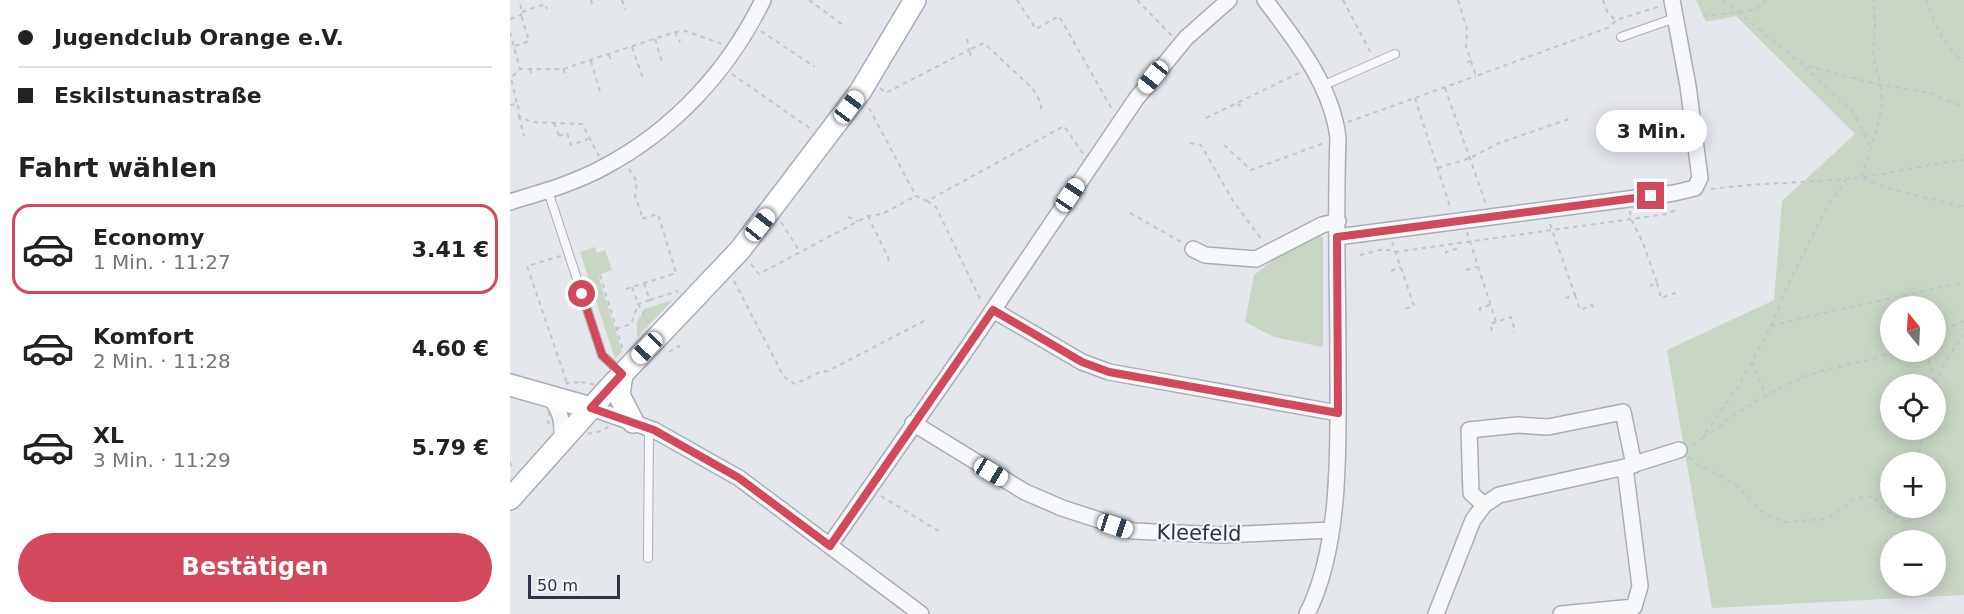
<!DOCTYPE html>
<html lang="de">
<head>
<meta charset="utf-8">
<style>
	:root { --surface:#fff; --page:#f2f2f2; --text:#222; --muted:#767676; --line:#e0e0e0; --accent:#d1495b }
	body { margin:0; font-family:"DejaVu Sans",sans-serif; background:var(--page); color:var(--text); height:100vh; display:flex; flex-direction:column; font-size:22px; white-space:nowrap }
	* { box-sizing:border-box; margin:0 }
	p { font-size:20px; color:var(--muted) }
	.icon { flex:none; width:33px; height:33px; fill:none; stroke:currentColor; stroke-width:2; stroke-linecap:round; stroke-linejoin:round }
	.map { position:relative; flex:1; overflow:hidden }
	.details { display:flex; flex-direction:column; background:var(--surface); width:510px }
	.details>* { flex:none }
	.top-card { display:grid; align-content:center; height:132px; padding:0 18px; background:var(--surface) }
	.needle { width:39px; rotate:342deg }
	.fabs { position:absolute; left:1370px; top:296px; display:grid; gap:12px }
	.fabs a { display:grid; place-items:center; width:66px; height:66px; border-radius:50%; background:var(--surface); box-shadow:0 3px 15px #0003; font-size:30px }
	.scale { position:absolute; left:18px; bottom:15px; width:92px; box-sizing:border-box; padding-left:6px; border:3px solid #2b3445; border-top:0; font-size:16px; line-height:21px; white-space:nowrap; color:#2b3445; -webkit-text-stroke:4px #f4f6f9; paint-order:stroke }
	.end { position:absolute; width:27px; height:27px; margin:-14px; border:8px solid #d1495b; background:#fff; box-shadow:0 0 0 3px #fff }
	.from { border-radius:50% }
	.bubble { position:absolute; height:42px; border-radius:21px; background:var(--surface); box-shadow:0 3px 15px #0003; font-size:20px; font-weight:800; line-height:42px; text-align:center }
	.car { position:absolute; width:18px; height:36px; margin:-18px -9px; border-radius:8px; box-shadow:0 0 4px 2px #0007; background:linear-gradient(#fff 24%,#345 0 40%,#fff 0 76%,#345 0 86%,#fff 0) }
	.top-card b { display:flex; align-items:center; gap:21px; height:57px; font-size:22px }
	.top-card b+b { border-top:2px solid var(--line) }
	.top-card i { width:15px; height:15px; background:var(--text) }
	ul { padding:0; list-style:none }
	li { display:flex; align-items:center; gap:18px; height:90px; margin:0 12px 9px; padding:0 6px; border:3px solid transparent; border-radius:18px }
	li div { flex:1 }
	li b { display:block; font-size:22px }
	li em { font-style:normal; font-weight:800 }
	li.selected { border-color:var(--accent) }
	li>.icon { width:54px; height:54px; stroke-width:1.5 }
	h2 { padding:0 18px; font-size:27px; line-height:72px }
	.button { display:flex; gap:12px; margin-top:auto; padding:12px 18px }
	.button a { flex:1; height:69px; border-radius:36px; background:var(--accent); color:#fff; font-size:24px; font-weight:800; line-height:69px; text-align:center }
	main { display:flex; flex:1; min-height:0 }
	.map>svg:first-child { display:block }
	.green { fill:#c9d6c5; fill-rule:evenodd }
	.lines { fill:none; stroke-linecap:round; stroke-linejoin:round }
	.lane-casing { stroke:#a9aeb7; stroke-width:10 }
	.street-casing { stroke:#a9aeb7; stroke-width:18 }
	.secondary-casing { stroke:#a9aeb7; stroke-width:24 }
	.path { stroke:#c2c5cb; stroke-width:2; stroke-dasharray:4.5 4.5; stroke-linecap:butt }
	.lane { stroke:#f7f8fa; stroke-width:8 }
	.street { stroke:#f7f8fa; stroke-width:15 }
	.secondary { stroke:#fff; stroke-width:21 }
	.route { stroke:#d1495b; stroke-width:8 }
	.labels { text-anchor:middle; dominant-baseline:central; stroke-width:4.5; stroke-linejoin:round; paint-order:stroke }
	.street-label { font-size:21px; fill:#2b3445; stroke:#f4f6f9 }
</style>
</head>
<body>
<main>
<section class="details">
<div class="top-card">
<b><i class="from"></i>Jugendclub Orange e.V.</b>
<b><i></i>Eskilstunastraße</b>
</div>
<h2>Fahrt wählen</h2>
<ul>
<li class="selected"><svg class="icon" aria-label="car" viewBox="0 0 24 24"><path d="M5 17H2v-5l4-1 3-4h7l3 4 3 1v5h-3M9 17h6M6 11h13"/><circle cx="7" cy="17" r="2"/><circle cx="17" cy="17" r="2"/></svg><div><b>Economy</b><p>1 Min. · 11:27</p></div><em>3.41 €</em></li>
<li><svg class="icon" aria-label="car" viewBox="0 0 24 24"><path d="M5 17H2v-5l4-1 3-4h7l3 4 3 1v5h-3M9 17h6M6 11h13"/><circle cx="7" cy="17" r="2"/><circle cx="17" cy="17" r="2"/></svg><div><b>Komfort</b><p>2 Min. · 11:28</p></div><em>4.60 €</em></li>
<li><svg class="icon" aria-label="car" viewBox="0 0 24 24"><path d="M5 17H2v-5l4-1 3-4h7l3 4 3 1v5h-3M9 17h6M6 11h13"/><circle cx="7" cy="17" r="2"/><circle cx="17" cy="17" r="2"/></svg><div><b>XL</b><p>3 Min. · 11:29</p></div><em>5.79 €</em></li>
</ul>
<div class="button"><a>Bestätigen</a></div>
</section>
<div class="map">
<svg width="1454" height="614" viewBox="0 0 1454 614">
	<rect width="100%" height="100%" fill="#e4e7ec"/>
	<path class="green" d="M1186 0H1454V595L1202 608 1157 350 1264 300 1272 201 1345 134 1226 16 1196 22ZM1380 306H1425V351H1380ZM1380 384H1425V429H1380ZM1380 462H1425V507H1380ZM1380 540H1425V585H1380Z
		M806 235 813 237V347L764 337 735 322 744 275 775 251Z
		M85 247 87 253 95 250 102 270 88 275 112 351 105 359 70 252Z
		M163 300 127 337V322L134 309Z"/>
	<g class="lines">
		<g class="lane-casing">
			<path id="lane" d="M1111 37 1165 18
				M812 86 885 54
				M38 191 92 355 111 373
				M138 558 139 428"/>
		</g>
		<g class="street-casing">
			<path id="street" d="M755 0C786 41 822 86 828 138 825 214 828 291 828 367 828 444 832 545 797 614
				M0 202C32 192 65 183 94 167 164 130 219 70 253 0
				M827 237 1164 193 1185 188 1190 178 1178 86 1162 0
				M683 249 695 255 746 259 812 225 828 221
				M483 310 572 362 599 372 828 413
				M36 394C51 408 53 422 52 442
				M81 408 144 430 229 478 411 614
				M403 423 515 492 552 508 623 531 712 535 821 530
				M974 505 961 493 959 430 1008 425 1038 427 1113 412 1124 465
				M320 545 460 344 626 99 676 38 719 0
				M926 614 963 520 974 505 989 495 1115 467 1169 450
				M1051 614 1124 607 1130 586 1115 467"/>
		</g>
		<g class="secondary-casing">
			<path id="secondary" d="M112 374 109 395 123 422
				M0 385 81 408
				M0 499 100 387 230 250 350 92 405 0"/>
		</g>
		<path class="path" d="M81 0 83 7
			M112 0 115 10
			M299 0 333 25
			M507 0 526 29 549 16 602 109
			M627 0 662 36
			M833 0 861 53
			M948 0 957 29 956 47 961 61 956 63
			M1093 0 1097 11 1105 20
			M1213 0 1293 65 1371 85 1421 93 1435 100 1454 106
			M1416 0C1425 24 1434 46 1454 63
			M12 12 35 4 37 9
			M1193 16 1245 10 1257 0
			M0 19 11 15 12 12 9 0
			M251 31 305 67
			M0 32 10 69
			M165 32 170 42
			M145 39 152 62
			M5 46 19 41 11 15
			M122 47 134 81
			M99 55 102 64
			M461 56 459 50 474 43 523 89 531 103V111
			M81 61 91 95
			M961 61 966 76 1100 27 1106 20 1148 7
			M1295 67 1343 112 1361 148
			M20 69 22 77
			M53 69 57 78
			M222 74 301 129
			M370 88 376 93 459 50 457 38
			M935 88 976 204
			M905 98 941 210
			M727 104 733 108
			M0 105 7 104 1 78 10 69H53L165 32 176 31 212 44
			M8 105 9 116 21 122 72 124 89 156
			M359 108 406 196 417 201 554 126 574 155
			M9 116 14 136
			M696 118 791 72
			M838 122 966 76
			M44 123 50 138
			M49 136 57 133 61 145 78 139
			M680 143 691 145 723 201 752 240
			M714 145 741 170 814 143
			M928 168 960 158 989 143 1059 119
			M119 169 127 182 125 195 133 219
			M1351 177 1365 136 1372 106 1371 85 1363 56 1365 27 1364 0
			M1353 178 1377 188 1454 207
			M1201 189C1246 183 1290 183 1335 179 1375 176 1414 164 1454 160
			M417 201 426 207 472 303
			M1120 211 1121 219 1133 243 1147 283 1140 286
			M620 213 673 243
			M358 216 378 257 379 265
			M338 217 348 221
			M271 222 290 252
			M1040 224 1065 295 1056 298
			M957 232 986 322 1001 317 1005 331 1003 332
			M882 242 904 306 892 310
			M936 254V252L946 249 945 244
			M850 255 874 249 885 252 1157 214 1168 209
			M51 256 17 266 57 383
			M241 264 249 274 358 216 372 214 406 196
			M956 270 967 267
			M881 271 890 267
			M90 275 113 350
			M224 281 274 377 285 384 310 372 318 371 418 319
			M1147 283 1151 298 1165 293 1167 299
			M122 287 128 304 139 322
			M116 289 166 273 148 214 128 220
			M1065 295 1070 310 1082 305 1085 311
			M140 300 168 291
			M970 311V308L980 305
			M1261 326 1291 318 1454 282
			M106 329 121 324 128 304 140 300 134 284
			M982 331 980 324 986 322
			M1425 333 1454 321
			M1416 351 1425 383
			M159 352 169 346 170 349
			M1242 361 1256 396
			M71 382 114 390 119 396V404C94 438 85 436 45 430L38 422 39 412 57 383Z
			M1425 384 1435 361 1454 335
			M1193 437C1204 431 1213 423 1223 416 1244 402 1273 385 1296 376 1325 365 1356 364 1384 351
			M1182 445 1191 439 1227 388 1261 326 1283 274 1315 211 1336 179
			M1179 457 1186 464 1213 477 1227 486 1251 511 1274 522 1316 519 1347 498 1364 496 1372 508 1399 524 1400 507
			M0 462 3 471
			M1407 462 1414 429
			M371 496 430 532"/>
		<use href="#lane" class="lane"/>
		<use href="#street" class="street"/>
		<use href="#secondary" class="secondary"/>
	</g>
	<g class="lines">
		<path class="route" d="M72 294 92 355 112 374 81 408 144 430 229 478 320 546 483 310 572 362 599 372 828 413 827 237 1141 196"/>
	</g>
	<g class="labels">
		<g class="street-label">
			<text transform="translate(689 533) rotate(1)">Kleefeld</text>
		</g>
	</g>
</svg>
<div class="fabs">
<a><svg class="needle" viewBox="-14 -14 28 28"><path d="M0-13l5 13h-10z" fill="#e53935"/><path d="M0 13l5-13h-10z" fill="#767676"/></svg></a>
<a><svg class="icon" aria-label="locate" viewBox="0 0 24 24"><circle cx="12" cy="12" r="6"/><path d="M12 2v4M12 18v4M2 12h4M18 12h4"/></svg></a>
<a>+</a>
<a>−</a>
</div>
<div class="scale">50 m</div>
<i class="end from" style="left:72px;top:294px"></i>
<i class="end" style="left:1141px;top:196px"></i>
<div class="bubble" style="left:1086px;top:110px;width:111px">3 Min.</div>
<i class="car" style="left:643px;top:77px;rotate:219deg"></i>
<i class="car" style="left:339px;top:107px;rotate:37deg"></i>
<i class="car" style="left:560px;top:195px;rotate:34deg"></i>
<i class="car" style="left:250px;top:225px;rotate:39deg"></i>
<i class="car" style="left:137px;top:348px;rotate:224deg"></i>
<i class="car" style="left:481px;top:472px;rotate:121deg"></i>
<i class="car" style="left:605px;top:526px;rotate:108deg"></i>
</div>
</main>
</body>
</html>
